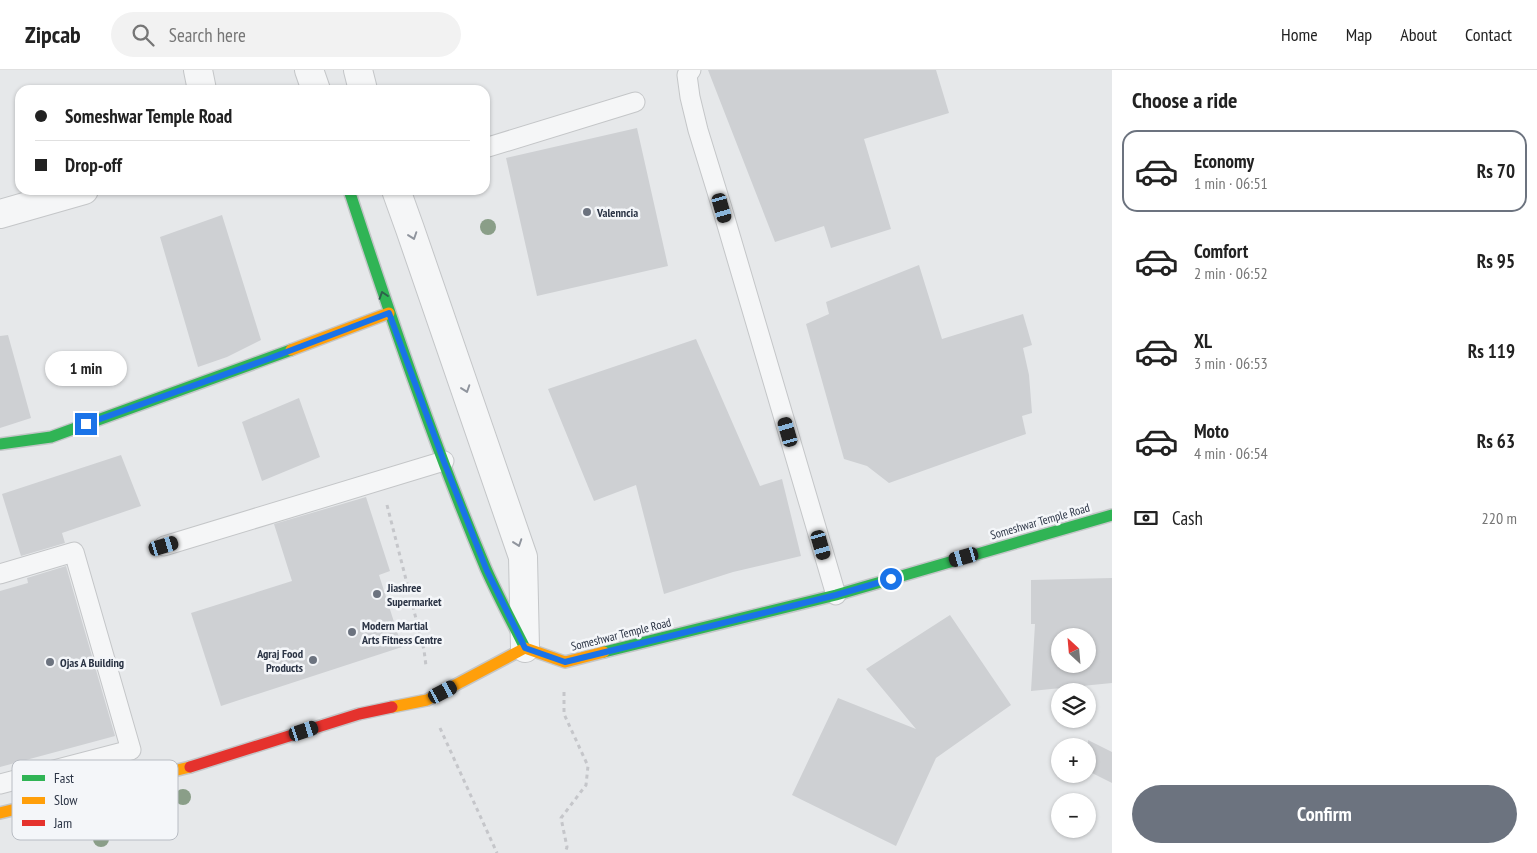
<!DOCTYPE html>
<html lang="en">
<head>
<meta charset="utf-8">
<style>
	:root { --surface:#fff; --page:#f2f2f2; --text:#222; --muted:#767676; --line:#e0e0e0; --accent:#6c737f }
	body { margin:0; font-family:"PT Sans Narrow",sans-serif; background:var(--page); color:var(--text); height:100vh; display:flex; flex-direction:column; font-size:19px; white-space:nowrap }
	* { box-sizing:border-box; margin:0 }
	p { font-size:16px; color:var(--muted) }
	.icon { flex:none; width:28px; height:28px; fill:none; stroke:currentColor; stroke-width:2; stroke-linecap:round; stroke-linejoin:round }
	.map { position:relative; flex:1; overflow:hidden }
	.sheet { display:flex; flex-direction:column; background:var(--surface); width:425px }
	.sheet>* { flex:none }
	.guide { position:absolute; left:15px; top:15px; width:475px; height:110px; border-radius:15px; box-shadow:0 1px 4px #0004; display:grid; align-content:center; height:110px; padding:0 20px; background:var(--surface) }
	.needle { width:32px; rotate:334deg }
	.controls { position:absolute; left:1051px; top:558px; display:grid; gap:10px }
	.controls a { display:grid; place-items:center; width:45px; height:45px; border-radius:50%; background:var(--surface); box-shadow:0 1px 4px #0004; font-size:25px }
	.end { position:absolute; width:22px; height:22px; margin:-11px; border:6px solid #1a73e8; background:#fff; box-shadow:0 0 0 2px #fff }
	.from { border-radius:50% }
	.bubble { position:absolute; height:35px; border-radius:18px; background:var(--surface); box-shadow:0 1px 4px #0004; font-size:16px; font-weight:700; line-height:35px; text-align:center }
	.car { position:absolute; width:15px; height:30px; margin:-15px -8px; border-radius:6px; box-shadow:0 0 4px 1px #0007; background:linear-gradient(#222 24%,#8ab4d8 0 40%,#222 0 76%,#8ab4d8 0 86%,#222 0) }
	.guide b { display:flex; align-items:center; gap:18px; height:48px; font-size:19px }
	.guide b+b { border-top:1px solid var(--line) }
	.guide i { width:12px; height:12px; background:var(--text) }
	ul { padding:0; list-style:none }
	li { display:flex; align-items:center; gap:15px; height:82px; margin:0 10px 8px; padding:0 10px; border:2px solid transparent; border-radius:15px }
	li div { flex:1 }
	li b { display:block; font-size:19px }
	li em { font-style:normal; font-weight:700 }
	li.on { border-color:var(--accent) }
	li>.icon { width:45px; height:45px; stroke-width:1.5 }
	h2 { padding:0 20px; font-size:22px; line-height:60px }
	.pay { display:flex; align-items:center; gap:12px; height:55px; padding:0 20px; font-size:19px }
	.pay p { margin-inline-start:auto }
	.button { display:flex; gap:10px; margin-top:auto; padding:10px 20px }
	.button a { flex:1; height:58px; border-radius:30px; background:var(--accent); color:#fff; font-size:20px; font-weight:700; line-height:58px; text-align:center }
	header { display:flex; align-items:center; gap:30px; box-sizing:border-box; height:70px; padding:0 25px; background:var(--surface); border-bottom:1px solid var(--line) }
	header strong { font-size:24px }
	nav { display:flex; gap:28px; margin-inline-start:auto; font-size:18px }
	.search { width:350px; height:45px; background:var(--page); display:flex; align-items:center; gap:12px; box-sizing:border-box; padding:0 18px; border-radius:28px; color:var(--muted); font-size:19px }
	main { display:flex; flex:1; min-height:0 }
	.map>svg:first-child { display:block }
	.building { fill:#ced0d3; fill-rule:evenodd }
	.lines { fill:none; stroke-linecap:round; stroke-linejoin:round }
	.lane-casing { stroke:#c4c6c8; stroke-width:21 }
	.street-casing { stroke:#c4c6c8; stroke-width:30 }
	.fast-casing { stroke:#c4c6c8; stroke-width:14 }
	.slow-casing { stroke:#c4c6c8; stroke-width:14 }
	.jam-casing { stroke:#c4c6c8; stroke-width:14 }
	.path { stroke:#c5c6ca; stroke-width:3; stroke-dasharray:4 4; stroke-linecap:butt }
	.lane { stroke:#f5f6f7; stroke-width:19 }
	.street { stroke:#f5f6f7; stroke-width:28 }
	.fast { stroke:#30b455; stroke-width:11 }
	.slow { stroke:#ff9f0a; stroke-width:11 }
	.jam { stroke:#e5322d; stroke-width:11 }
	.tree { fill:#8a9e88 }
	.oneway { stroke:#90959e }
	.oneway2 { stroke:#2d614b }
	.route { stroke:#1a73e8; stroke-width:6 }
	.poi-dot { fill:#6c737f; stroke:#f4f6f9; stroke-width:2 }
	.labels { text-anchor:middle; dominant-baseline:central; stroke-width:5; stroke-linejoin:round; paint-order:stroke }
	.poi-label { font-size:12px; font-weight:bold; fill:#2b3445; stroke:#f4f6f9; text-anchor:start }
	.street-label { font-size:12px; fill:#2b3445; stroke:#f4f6f9 }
	.key { fill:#f4f6f9; stroke:#b8bcc3; stroke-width:1 }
	.key-label { font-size:14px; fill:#2b3445 }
</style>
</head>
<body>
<header>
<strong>Zipcab</strong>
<div class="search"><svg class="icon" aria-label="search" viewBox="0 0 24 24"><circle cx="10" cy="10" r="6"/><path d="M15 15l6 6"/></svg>Search here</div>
<nav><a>Home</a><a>Map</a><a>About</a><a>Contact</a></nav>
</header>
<main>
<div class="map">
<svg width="1112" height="783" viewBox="0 0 1112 783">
	<rect width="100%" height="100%" fill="#e6e8ea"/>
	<path class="building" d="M708 0H936L949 43 864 69 891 159 831 178 824 156 775 172Z
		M637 58 668 196 537 226 506 88Z
		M222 145 261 270 227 287 198 297 160 167Z
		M919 195 942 269 1023 244 1032 275 1023 278 1029 305 1032 343 1022 346 1026 364 889 413 867 396 844 389 806 254 829 244 826 232Z
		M8 265 31 348 0 358V266Z
		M696 269 760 416 782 409 801 486 733 502 664 524 636 415 594 431 548 319Z
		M299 328 320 387 262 411 242 352Z
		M121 385 141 436 62 463 65 473 21 486 2 424Z
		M366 427 390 501 379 505 402 577 221 636 191 543 292 511 274 454Z
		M66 496 115 666 0 697V521L28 513 27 508Z
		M1112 508V613L1031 621 1035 554H1031V510ZM1060 566H1088V594H1060Z
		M950 545 1011 635 936 688 896 776 792 725 838 628 916 659 866 599Z
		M1088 670 1112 682V713L1088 701Z"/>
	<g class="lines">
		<g class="lane-casing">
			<path id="lane" d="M691 0 687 5 690 27 698 60 722 138 836 525
				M485 78 635 32
				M164 476 444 391
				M0 504 74 482 131 680 0 714"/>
		</g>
		<g class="street-casing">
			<path id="street" d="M198 0 202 20
				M309 0 316 20
				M358 0 363 20
				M396 120 410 159 523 487 525 578
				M0 144 84 120"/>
		</g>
		<g class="fast-casing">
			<path id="fast" d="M349 120C391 248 434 375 486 499 498 526 512 552 525 578
				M0 374 51 367 291 280
				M604 582 836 525 1112 445"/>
		</g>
		<g class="slow-casing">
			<path id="slow" d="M291 280 389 243
				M392 637 427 630 525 578 565 592 604 582
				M0 743 190 697"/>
		</g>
		<g class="jam-casing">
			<path id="jam" d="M190 697 359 644 392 637"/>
		</g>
		<path class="path" d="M387 435 424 580 426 596
			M564 622V644L588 696 586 715 561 748 567 777 565 783
			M440 658 497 783"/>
		<use href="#lane" class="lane"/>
		<use href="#street" class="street"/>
		<use href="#fast" class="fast"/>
		<use href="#slow" class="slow"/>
		<use href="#jam" class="jam"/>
	</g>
	<g class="tree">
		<circle cx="488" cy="157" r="8"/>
		<circle cx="183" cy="727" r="8"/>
		<circle cx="101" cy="769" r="8"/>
	</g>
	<defs><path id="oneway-chevron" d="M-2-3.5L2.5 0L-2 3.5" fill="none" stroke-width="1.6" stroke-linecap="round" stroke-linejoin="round" transform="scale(1.25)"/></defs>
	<g class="oneway">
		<use href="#oneway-chevron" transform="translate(413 166) rotate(71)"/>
		<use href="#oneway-chevron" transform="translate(466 319) rotate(71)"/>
		<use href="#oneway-chevron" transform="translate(518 473) rotate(71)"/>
	</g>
	<use class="oneway2" href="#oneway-chevron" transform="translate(383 225) rotate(-108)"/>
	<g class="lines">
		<path class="route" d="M86 354 268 289 389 243 444 392 487 501 525 578 565 592 836 525 891 509"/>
	</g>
	<g class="poi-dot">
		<circle cx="587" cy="142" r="5"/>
		<circle cx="377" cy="524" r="5"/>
		<circle cx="352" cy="562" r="5"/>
		<circle cx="313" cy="590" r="5"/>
		<circle cx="50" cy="592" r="5"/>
	</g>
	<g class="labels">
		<g class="poi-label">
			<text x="597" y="142">Valenncia</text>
			<text x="387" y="517">Jiashree<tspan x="387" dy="14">Supermarket</tspan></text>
			<text x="362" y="555">Modern Martial<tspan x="362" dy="14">Arts Fitness Centre</tspan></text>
			<text x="303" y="583" text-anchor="end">Agraj Food<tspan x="303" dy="14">Products</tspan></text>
			<text x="60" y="592">Ojas A Building</text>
		</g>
		<g class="street-label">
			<text transform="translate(1040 451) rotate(-16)">Someshwar Temple Road</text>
			<text transform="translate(621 564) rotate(-14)">Someshwar Temple Road</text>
		</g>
	</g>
	<rect x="12" y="690" width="166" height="80" rx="8" class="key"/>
	<rect x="22" y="705" width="23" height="6" fill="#30b455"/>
	<rect x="22" y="727" width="23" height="7" fill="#ff9f0a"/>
	<rect x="22" y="750" width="23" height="6" fill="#e5322d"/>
	<g class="key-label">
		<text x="54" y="713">Fast</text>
		<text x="54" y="735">Slow</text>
		<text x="54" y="758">Jam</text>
	</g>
</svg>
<div class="controls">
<a><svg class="needle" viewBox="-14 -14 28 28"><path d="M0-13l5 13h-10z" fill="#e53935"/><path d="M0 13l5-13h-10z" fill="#767676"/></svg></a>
<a><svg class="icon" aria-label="layers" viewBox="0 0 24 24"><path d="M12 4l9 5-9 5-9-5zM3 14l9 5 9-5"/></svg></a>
<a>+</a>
<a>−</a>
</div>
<i class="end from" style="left:891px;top:509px"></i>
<i class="end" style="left:86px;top:354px"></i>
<div class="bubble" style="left:45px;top:281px;width:82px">1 min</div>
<i class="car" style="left:722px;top:138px;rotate:164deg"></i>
<i class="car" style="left:788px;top:362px;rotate:344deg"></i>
<i class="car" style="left:821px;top:475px;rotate:164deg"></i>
<i class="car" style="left:164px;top:476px;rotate:73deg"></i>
<i class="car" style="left:964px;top:487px;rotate:254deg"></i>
<i class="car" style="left:443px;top:622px;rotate:62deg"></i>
<i class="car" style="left:304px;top:661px;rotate:72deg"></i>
<div class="guide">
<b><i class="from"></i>Someshwar Temple Road</b>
<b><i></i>Drop-off</b>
</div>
</div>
<section class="sheet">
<h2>Choose a ride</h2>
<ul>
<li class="on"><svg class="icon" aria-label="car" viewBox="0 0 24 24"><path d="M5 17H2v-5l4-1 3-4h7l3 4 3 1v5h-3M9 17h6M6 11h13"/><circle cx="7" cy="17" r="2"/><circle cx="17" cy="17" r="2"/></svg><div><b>Economy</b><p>1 min · 06:51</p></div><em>Rs 70</em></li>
<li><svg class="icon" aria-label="car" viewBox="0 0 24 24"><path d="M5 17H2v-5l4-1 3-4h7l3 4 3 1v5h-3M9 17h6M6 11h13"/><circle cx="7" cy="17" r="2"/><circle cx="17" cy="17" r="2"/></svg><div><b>Comfort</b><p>2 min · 06:52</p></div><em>Rs 95</em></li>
<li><svg class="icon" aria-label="car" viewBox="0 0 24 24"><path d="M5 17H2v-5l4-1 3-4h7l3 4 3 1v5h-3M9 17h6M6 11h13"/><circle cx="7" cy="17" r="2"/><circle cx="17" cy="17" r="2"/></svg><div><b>XL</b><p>3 min · 06:53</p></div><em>Rs 119</em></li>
<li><svg class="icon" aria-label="car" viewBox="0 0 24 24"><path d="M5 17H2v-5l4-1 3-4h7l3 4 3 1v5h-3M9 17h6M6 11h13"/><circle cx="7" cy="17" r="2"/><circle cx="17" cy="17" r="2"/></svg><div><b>Moto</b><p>4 min · 06:54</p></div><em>Rs 63</em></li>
</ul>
<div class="pay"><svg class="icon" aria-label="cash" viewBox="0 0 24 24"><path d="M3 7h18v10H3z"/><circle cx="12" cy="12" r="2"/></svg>Cash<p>220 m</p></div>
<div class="button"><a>Confirm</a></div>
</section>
</main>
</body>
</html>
